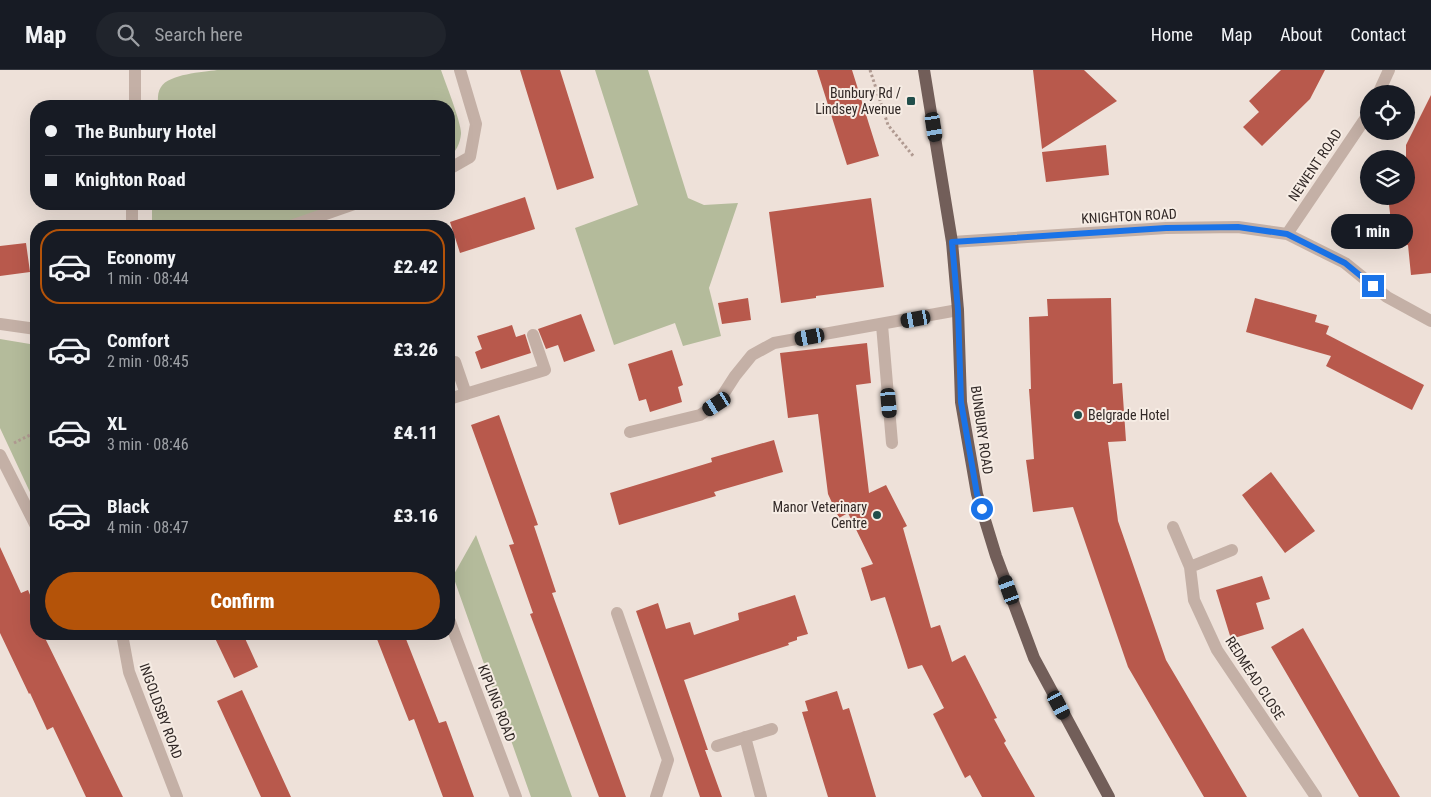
<!DOCTYPE html>
<html lang="en">
<head>
<meta charset="utf-8">
<style>
	:root { --surface:#171b24; --page:#20242c; --text:#f1f3f6; --muted:#9ea1a6; --line:#363941; --accent:#b45309 }
	body { margin:0; font-family:"Roboto Condensed",sans-serif; background:var(--page); color:var(--text); height:100vh; display:flex; flex-direction:column; font-size:19px; white-space:nowrap }
	* { box-sizing:border-box; margin:0 }
	p { font-size:16px; color:var(--muted) }
	.icon { flex:none; width:28px; height:28px; fill:none; stroke:currentColor; stroke-width:2; stroke-linecap:round; stroke-linejoin:round }
	.map { position:relative; flex:1; overflow:hidden }
	.drawer { position:absolute; left:30px; top:150px; width:425px; height:420px; display:flex; flex-direction:column; background:var(--surface); border-radius:20px; box-shadow:0 5px 20px #0002 }
	.drawer>* { flex:none }
	.guide { position:absolute; left:30px; top:30px; width:425px; height:110px; border-radius:20px; box-shadow:0 5px 20px #0002; display:grid; align-content:center; height:110px; padding:0 15px; background:var(--surface) }
	.buttons { position:absolute; left:1360px; top:15px; display:grid; gap:10px }
	.buttons a { display:grid; place-items:center; width:55px; height:55px; border-radius:50%; background:var(--surface); box-shadow:0 5px 20px #0002; font-size:25px }
	.end { position:absolute; width:22px; height:22px; margin:-11px; border:6px solid #1a73e8; background:#fff; box-shadow:0 0 0 2px #fff }
	.from { border-radius:50% }
	.bubble { position:absolute; height:35px; border-radius:18px; background:var(--surface); box-shadow:0 5px 20px #0002; font-size:16px; font-weight:800; line-height:35px; text-align:center }
	.car { position:absolute; width:15px; height:30px; margin:-15px -8px; border-radius:6px; box-shadow:0 0 4px 1px #0007; background:linear-gradient(#222 24%,#8ab4d8 0 40%,#222 0 76%,#8ab4d8 0 86%,#222 0) }
	.guide b { display:flex; align-items:center; gap:18px; height:48px; font-size:19px }
	.guide b+b { border-top:1px solid var(--line) }
	.guide i { width:12px; height:12px; background:var(--text) }
	ul { padding:9px 0 0; list-style:none }
	li { display:flex; align-items:center; gap:15px; height:75px; margin:0 10px 8px; padding:0 5px; border:2px solid transparent; border-radius:20px }
	li div { flex:1 }
	li b { display:block; font-size:19px }
	li em { font-style:normal; font-weight:800 }
	li.active { border-color:var(--accent) }
	li>.icon { width:45px; height:45px; stroke-width:1.5 }
	.button { display:flex; gap:10px; margin-top:auto; padding:10px 15px }
	.button a { flex:1; height:58px; border-radius:30px; background:var(--accent); color:#fff; font-size:20px; font-weight:800; line-height:58px; text-align:center }
	header { display:flex; align-items:center; gap:30px; box-sizing:border-box; height:70px; padding:0 25px; background:var(--surface); border-bottom:1px solid var(--line) }
	header strong { font-size:24px }
	nav { display:flex; gap:28px; margin-inline-start:auto; font-size:18px }
	.search { width:350px; height:45px; background:var(--page); display:flex; align-items:center; gap:12px; box-sizing:border-box; padding:0 18px; border-radius:28px; color:var(--muted); font-size:19px }
	.map>svg:first-child { display:block }
	.green { fill:#b4bb9b }
	.building { fill:#b8594c }
	.lines { fill:none; stroke-linecap:round; stroke-linejoin:round }
	.path { stroke:#b09a91; stroke-width:3; stroke-dasharray:2.5 2.5; stroke-linecap:butt }
	.minor { stroke:#c4b0a6; stroke-width:12 }
	.major { stroke:#725e59; stroke-width:12 }
	.route { stroke:#1a73e8; stroke-width:6 }
	.poi-dot { fill:#214e4b; stroke:#f6ece4; stroke-width:2 }
	.labels { text-anchor:middle; dominant-baseline:central; stroke-width:4; stroke-linejoin:round; paint-order:stroke }
	.poi-label { font-size:14px; fill:#312826; stroke:#f6ece4; text-anchor:end }
	.street-label { font-size:14px; fill:#312826; stroke:#f6ece4 }
</style>
</head>
<body>
<header>
<strong>Map</strong>
<div class="search"><svg class="icon" aria-label="search" viewBox="0 0 24 24"><circle cx="10" cy="10" r="6"/><path d="M15 15l6 6"/></svg>Search here</div>
<nav><a>Home</a><a>Map</a><a>About</a><a>Contact</a></nav>
</header>
<div class="map">
<svg width="1431" height="727" viewBox="0 0 1431 727">
	<rect width="100%" height="100%" fill="#eee1d9"/>
	<path class="green" d="M217 0H441C445 12 462 54 461 64 460 74 456 81 449 88V36H158C158 30 157 23 161 17 169 4 203 2 217 0Z
		M595 0H648L688 128 704 135 738 133 709 218 721 266 683 276 675 253 614 275 575 158 638 135Z
		M152 134H343L276 156H153L152 152Z
		M0 269 36 275V435L0 358Z
		M476 465 572 727H531L453 506Z"/>
	<path class="building" d="M520 0H560L594 108 557 120Z
		M817 0H852L879 86 847 95Z
		M1033 0H1084L1117 31 1042 79Z
		M1281 0H1325L1310 29 1262 76 1243 57 1259 42 1249 31Z
		M1431 25V203L1411 205 1408 175 1394 177 1388 126H1406V75Z
		M1106 75 1109 105 1046 112 1042 82Z
		M525 127 535 159 460 183 450 152Z
		M871 128 884 217 816 226V228L781 233 769 142Z
		M26 173 30 202 0 206V176Z
		M748 228 751 250 722 254 718 233Z
		M1111 228 1113 314 1122 313 1126 371 1108 372 1118 451 1166 590 1247 727H1204L1128 597 1073 437 1033 442 1026 390 1034 389 1029 319H1031L1029 247 1048 246 1047 229Z
		M1255 228 1317 245 1315 252 1329 256 1326 264 1424 315 1412 340 1326 296 1331 286 1246 262Z
		M581 244 595 281 564 292 558 275 546 279 538 259Z
		M512 255 516 267 525 264 531 283 481 299 475 282 482 279 477 266Z
		M867 273 871 313 856 315 869 423 886 415 907 456 903 458 931 558 940 555 952 592 965 585 997 648 994 649 1006 671 1004 673 1035 727H982L970 705 965 708 933 644 944 638 922 595 908 599 885 527 871 531 861 498 873 494 848 443 839 448 828 424 818 344 788 348 780 283Z
		M672 280 683 315 678 317 682 332 650 342 646 329 639 331 628 294Z
		M499 345 538 455 534 456 556 522 552 523 626 727H599L530 544 533 543 509 475 514 474 471 355Z
		M774 370 783 402 714 422 716 426 619 455 610 423 712 392 711 388Z
		M1271 402 1315 461 1285 483 1242 425Z
		M0 477 21 523 28 520 36 539V564H43L123 727H86L53 657 47 660 30 623 29 624 0 563Z
		M1262 506 1270 529 1256 533 1264 559 1231 569 1216 520Z
		M795 525 808 564 797 567V570L788 573 789 575 684 610 708 680H705L722 727H700L636 541 658 533 666 559 690 552 694 565 739 550 738 543Z
		M1303 558 1379 691 1400 727H1359L1271 577Z
		M213 564H243L258 597 234 608Z
		M375 564H404L439 653 446 651 474 727H443L414 649 409 651Z
		M242 620 291 727H261L217 631Z
		M837 621 843 640 849 638 876 727H828L802 642 808 641 805 631Z"/>
	<g class="lines">
		<path class="path" d="M870 0 888 55 914 87
			M14 373 36 362"/>
		<path class="minor" d="M1378 24 1389 0
			M135 36V0
			M449 99 470 87 476 54 460 0
			M132 156V134
			M291 156 354 134
			M1287 164 1369 43
			M952 172 1166 158 1238 157 1287 164 1345 193 1387 227 1431 251
			M0 254 36 259
			M882 255 892 373
			M455 292 466 324
			M449 329 545 300 533 265
			M630 362 700 345 717 334 735 306 752 285 774 273 958 240
			M0 385 36 456
			M1173 457 1190 497
			M1232 480 1190 497 1194 530 1217 580 1316 727
			M617 543 668 690 656 727
			M449 549 516 727
			M122 564 129 602 177 727
			M745 667 761 727
			M717 676 772 659"/>
		<path class="major" d="M924 0 952 172 958 240 961 332 977 424 996 486 1034 588 1109 727"/>
	</g>
	<g class="lines">
		<path class="route" d="M982 439 977 424 961 332 958 240 952 172 1166 158 1238 157 1287 164 1345 193 1373 216"/>
	</g>
	<g class="poi-dot">
		<rect x="906" y="26" width="10" height="10" rx="2.5"/>
		<circle cx="1078" cy="345" r="5"/>
		<circle cx="877" cy="445" r="5"/>
	</g>
	<g class="labels">
		<g class="poi-label">
			<text x="901" y="23">Bunbury Rd /<tspan x="901" dy="16">Lindsey Avenue</tspan></text>
			<text x="1088" y="345" text-anchor="start">Belgrade Hotel</text>
			<text x="867" y="437">Manor Veterinary<tspan x="867" dy="16">Centre</tspan></text>
		</g>
		<g class="street-label">
			<text transform="translate(1315 95) rotate(-56)">NEWENT ROAD</text>
			<text transform="translate(1129 146) rotate(-3)">KNIGHTON ROAD</text>
			<text transform="translate(982 360) rotate(82)">BUNBURY ROAD</text>
			<text transform="translate(1255 608) rotate(57)">REDMEAD CLOSE</text>
			<text transform="translate(497 633) rotate(69)">KIPLING ROAD</text>
			<text transform="translate(161 641) rotate(70)">INGOLDSBY ROAD</text>
		</g>
	</g>
</svg>
<div class="buttons">
<a><svg class="icon" aria-label="locate" viewBox="0 0 24 24"><circle cx="12" cy="12" r="6"/><path d="M12 2v4M12 18v4M2 12h4M18 12h4"/></svg></a>
<a><svg class="icon" aria-label="layers" viewBox="0 0 24 24"><path d="M12 4l9 5-9 5-9-5zM3 14l9 5 9-5"/></svg></a>
</div>
<i class="end from" style="left:982px;top:439px"></i>
<i class="end" style="left:1373px;top:216px"></i>
<div class="bubble" style="left:1331px;top:144px;width:82px">1 min</div>
<i class="car" style="left:934px;top:57px;rotate:171deg"></i>
<i class="car" style="left:916px;top:249px;rotate:260deg"></i>
<i class="car" style="left:810px;top:267px;rotate:260deg"></i>
<i class="car" style="left:889px;top:333px;rotate:175deg"></i>
<i class="car" style="left:717px;top:334px;rotate:237deg"></i>
<i class="car" style="left:1009px;top:520px;rotate:340deg"></i>
<i class="car" style="left:1059px;top:635px;rotate:152deg"></i>
<div class="guide">
<b><i class="from"></i>The Bunbury Hotel</b>
<b><i></i>Knighton Road</b>
</div>
<section class="drawer">
<ul>
<li class="active"><svg class="icon" aria-label="car" viewBox="0 0 24 24"><path d="M5 17H2v-5l4-1 3-4h7l3 4 3 1v5h-3M9 17h6M6 11h13"/><circle cx="7" cy="17" r="2"/><circle cx="17" cy="17" r="2"/></svg><div><b>Economy</b><p>1 min · 08:44</p></div><em>£2.42</em></li>
<li><svg class="icon" aria-label="car" viewBox="0 0 24 24"><path d="M5 17H2v-5l4-1 3-4h7l3 4 3 1v5h-3M9 17h6M6 11h13"/><circle cx="7" cy="17" r="2"/><circle cx="17" cy="17" r="2"/></svg><div><b>Comfort</b><p>2 min · 08:45</p></div><em>£3.26</em></li>
<li><svg class="icon" aria-label="car" viewBox="0 0 24 24"><path d="M5 17H2v-5l4-1 3-4h7l3 4 3 1v5h-3M9 17h6M6 11h13"/><circle cx="7" cy="17" r="2"/><circle cx="17" cy="17" r="2"/></svg><div><b>XL</b><p>3 min · 08:46</p></div><em>£4.11</em></li>
<li><svg class="icon" aria-label="car" viewBox="0 0 24 24"><path d="M5 17H2v-5l4-1 3-4h7l3 4 3 1v5h-3M9 17h6M6 11h13"/><circle cx="7" cy="17" r="2"/><circle cx="17" cy="17" r="2"/></svg><div><b>Black</b><p>4 min · 08:47</p></div><em>£3.16</em></li>
</ul>
<div class="button"><a>Confirm</a></div>
</section>
</div>
</body>
</html>
